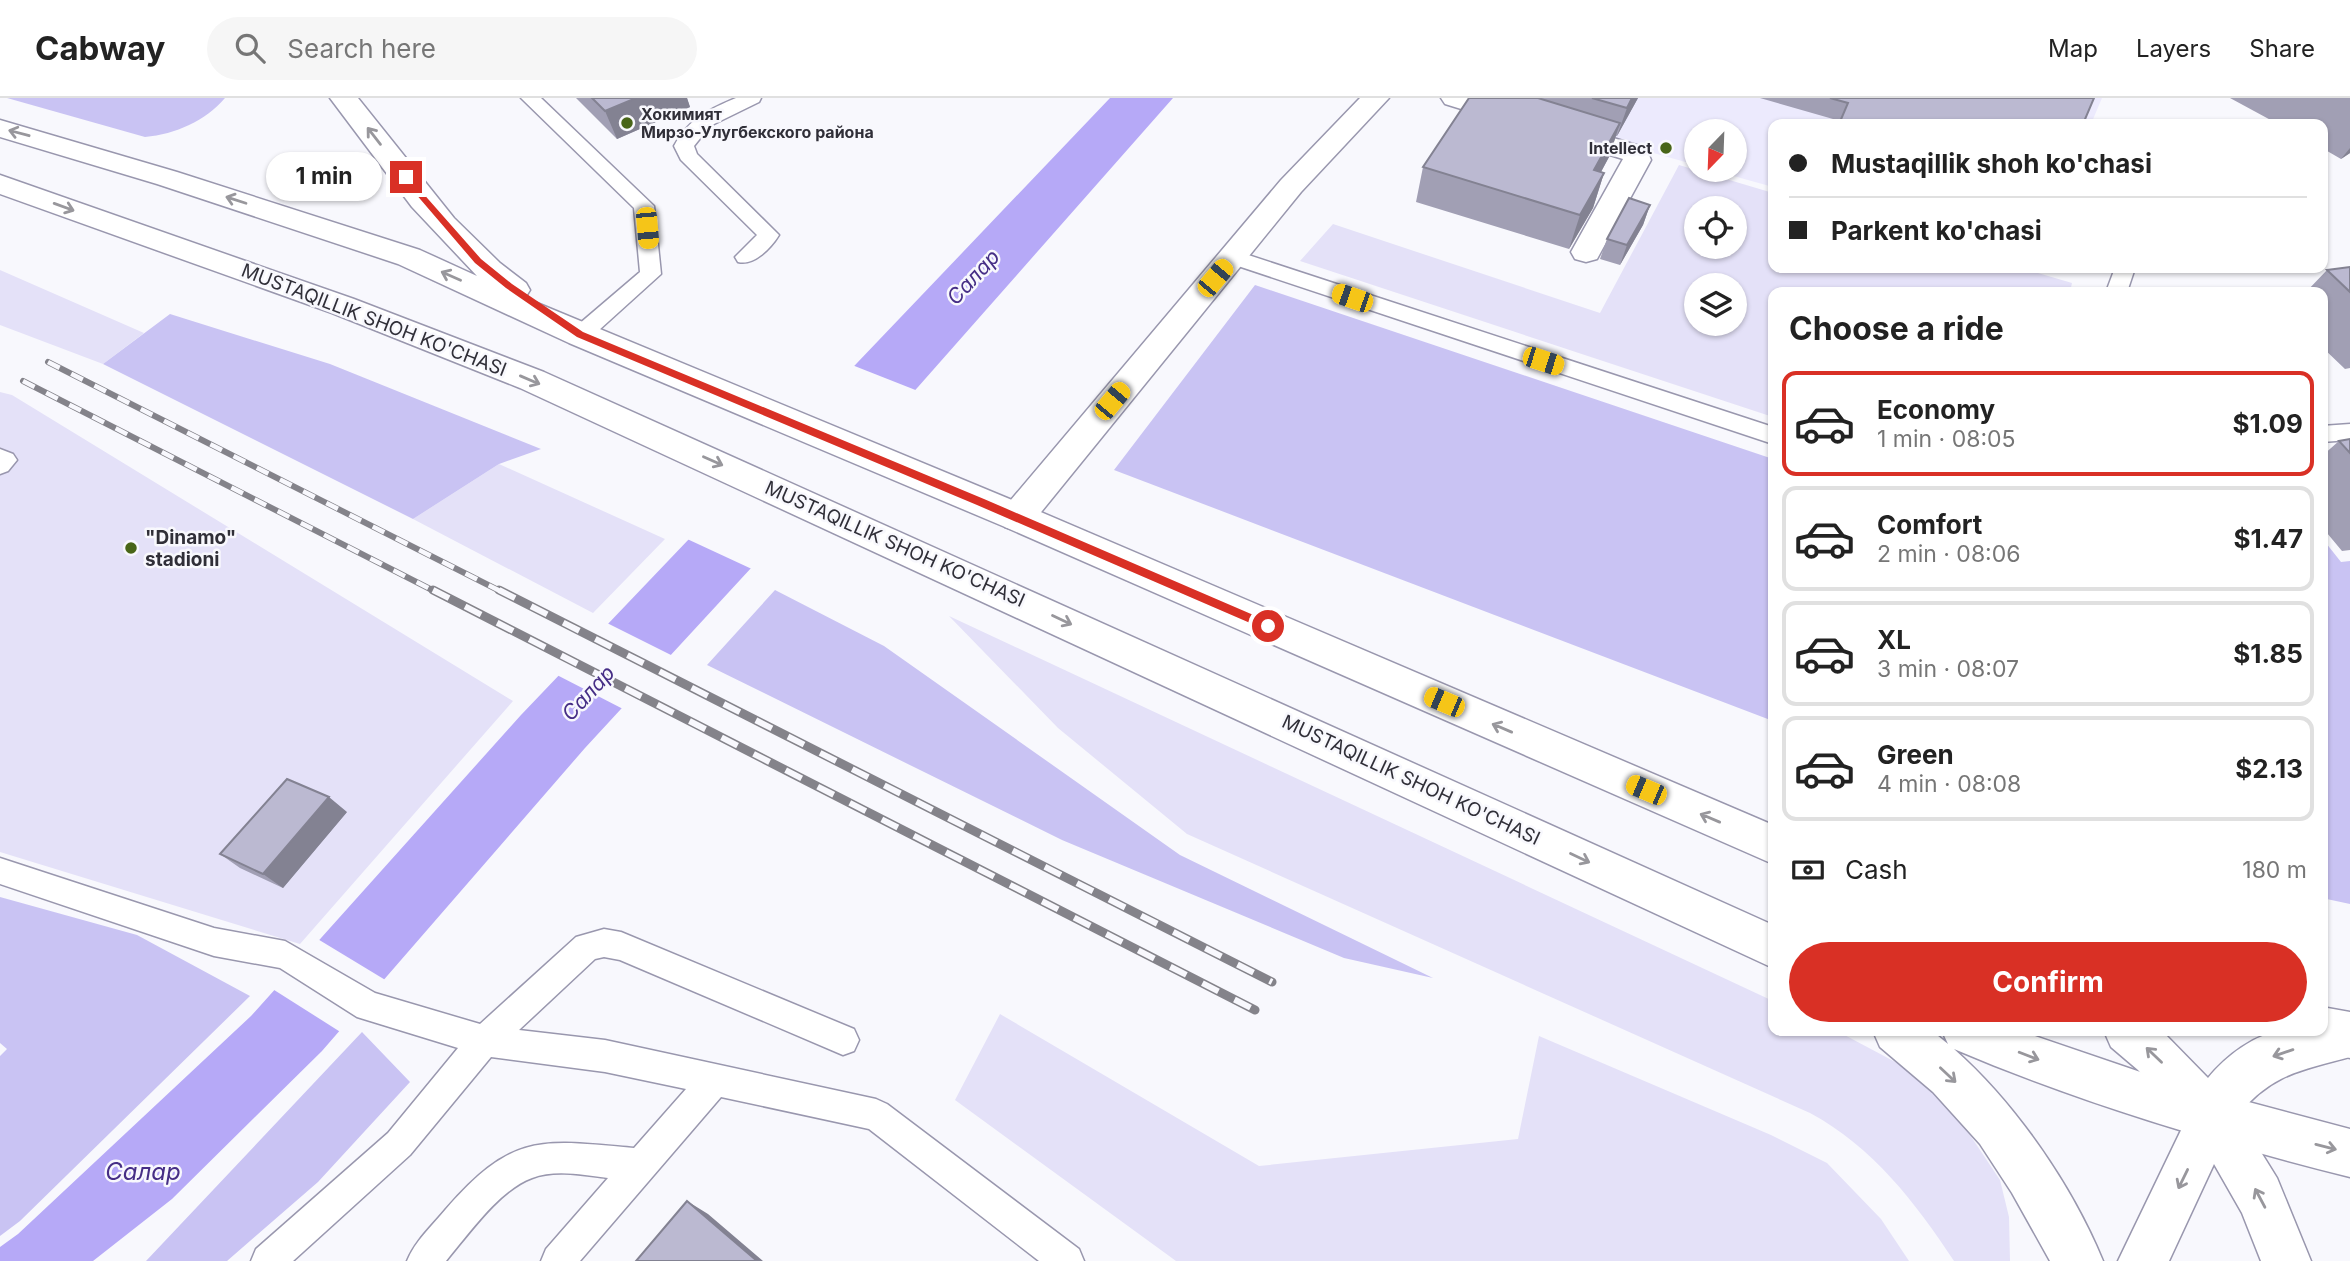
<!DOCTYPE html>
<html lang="en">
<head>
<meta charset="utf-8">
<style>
	:root { --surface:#fff; --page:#f6f6f6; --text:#222; --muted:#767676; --line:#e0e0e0; --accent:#d93025 }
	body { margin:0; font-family:Inter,sans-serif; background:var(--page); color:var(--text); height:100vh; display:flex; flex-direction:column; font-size:26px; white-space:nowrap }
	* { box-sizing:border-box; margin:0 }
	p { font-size:23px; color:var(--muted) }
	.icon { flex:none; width:38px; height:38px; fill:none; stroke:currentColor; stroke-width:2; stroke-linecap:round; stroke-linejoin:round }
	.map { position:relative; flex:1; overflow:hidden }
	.side { position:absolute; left:1768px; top:189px; width:560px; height:749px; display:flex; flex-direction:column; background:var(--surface); border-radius:14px; box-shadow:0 2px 5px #0004 }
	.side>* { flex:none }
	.hud { position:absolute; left:1768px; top:21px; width:560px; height:154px; border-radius:14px; box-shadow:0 2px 5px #0004; display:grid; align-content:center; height:154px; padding:0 21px; background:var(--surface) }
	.needle { width:46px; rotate:203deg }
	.buttons { position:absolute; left:1684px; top:21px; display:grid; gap:14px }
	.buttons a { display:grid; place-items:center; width:63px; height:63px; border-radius:50%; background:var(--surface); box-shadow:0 2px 5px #0004; font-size:35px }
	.end { position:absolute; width:32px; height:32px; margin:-16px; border:9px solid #d93025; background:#fff; box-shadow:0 0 0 4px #fff }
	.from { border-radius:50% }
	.bubble { position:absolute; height:49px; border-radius:24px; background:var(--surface); box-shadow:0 2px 5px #0004; font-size:23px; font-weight:700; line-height:49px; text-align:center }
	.car { position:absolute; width:21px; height:42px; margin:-21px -10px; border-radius:9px; box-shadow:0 0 5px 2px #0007; background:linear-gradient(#f5c518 24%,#345 0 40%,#f5c518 0 76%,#345 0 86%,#f5c518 0) }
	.hud b { display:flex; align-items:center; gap:24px; height:66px; font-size:26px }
	.hud b+b { border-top:2px solid var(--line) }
	.hud i { width:18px; height:18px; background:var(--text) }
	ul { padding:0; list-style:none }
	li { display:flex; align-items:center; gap:21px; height:105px; margin:0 14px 10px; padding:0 7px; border:4px solid var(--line); border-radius:14px }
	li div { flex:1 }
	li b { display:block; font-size:26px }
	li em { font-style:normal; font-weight:700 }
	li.current { border-color:var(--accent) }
	li>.icon { width:63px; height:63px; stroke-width:1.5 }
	h2 { padding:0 21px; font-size:32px; line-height:84px }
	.pay { display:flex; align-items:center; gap:18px; height:77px; padding:0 21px; font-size:26px }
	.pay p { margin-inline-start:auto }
	.action { display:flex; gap:14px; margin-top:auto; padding:14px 21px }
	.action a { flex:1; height:80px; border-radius:42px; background:var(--accent); color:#fff; font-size:28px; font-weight:700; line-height:80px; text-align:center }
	header { display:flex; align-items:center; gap:42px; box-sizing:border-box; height:98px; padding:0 35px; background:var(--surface); border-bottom:2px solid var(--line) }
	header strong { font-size:33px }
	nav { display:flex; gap:38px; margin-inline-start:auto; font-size:24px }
	.search { width:490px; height:63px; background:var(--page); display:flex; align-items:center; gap:18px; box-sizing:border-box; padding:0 24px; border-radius:38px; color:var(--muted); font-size:26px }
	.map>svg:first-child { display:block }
	.built { fill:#eceafd }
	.green { fill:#e4e1f8; fill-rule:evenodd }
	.forest { fill:#c9c3f3 }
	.water { fill:#b6a9f7 }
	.pier { fill:#f8f8fd }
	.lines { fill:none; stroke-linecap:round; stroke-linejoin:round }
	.lane-casing { stroke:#9997ae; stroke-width:3 }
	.street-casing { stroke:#9997ae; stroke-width:3 }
	.secondary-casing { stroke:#9997ae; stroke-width:3 }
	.primary-casing { stroke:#9997ae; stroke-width:3 }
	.lane { fill:#fff; fill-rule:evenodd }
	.street { fill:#fff; fill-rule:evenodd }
	.secondary { fill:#fff; fill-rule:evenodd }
	.primary { fill:#fff; fill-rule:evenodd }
	.rail-far1-casing { stroke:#84838a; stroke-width:6 }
	.rail-casing { stroke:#84838a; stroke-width:9 }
	.rail-far1 { stroke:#f8f8fd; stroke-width:4.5; stroke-dasharray:13; stroke-linecap:butt }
	.rail { stroke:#f8f8fd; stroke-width:6; stroke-dasharray:18; stroke-linecap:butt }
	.wall { fill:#a19fb4 }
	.shaded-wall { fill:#838292 }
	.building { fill:#bbb9d1; stroke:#838292; stroke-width:2 }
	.oneway { stroke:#98979c }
	.route { fill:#d93025 }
	.poi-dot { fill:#486518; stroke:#f8f8fd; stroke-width:2.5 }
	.labels { text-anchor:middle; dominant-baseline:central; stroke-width:5; stroke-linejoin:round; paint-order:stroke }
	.far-poi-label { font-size:16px; font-weight:bold; fill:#302f38; stroke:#f8f8fd; text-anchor:start }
	.street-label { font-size:19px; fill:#302f38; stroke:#f8f8fd }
	.poi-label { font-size:19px; font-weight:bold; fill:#302f38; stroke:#f8f8fd; text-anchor:start }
	.water-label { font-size:21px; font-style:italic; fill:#462e86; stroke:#f8f8fd }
	.near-water-label { font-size:24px; font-style:italic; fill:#462e86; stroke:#f8f8fd }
</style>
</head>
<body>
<header>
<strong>Cabway</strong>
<div class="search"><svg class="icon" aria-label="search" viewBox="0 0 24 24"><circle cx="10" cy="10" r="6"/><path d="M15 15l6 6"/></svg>Search here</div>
<nav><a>Map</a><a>Layers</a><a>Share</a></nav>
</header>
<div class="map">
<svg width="2350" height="1163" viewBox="0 0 2350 1163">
	<rect width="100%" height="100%" fill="#f8f8fd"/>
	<path class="built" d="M1495 0H2102L2091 26H1773V89L1712 72H1734V33H1696V67L1490 9Z"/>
	<path class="green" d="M1679 67 1773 95V170H2021L2072 185 2070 194H1773V319L1300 163 1333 126 1600 215ZM1734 110V149H1696V110ZM1696 187H1734V226H1696Z
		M0 172 144 235 103 266 0 227Z
		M0 294 12 297 513 603 300 846 0 754Z
		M499 366 665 441 593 515 413 421Z
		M949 518 1773 903V933H1837L1901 967 1933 995 1960 1022 2000 1082 2009 1119 2010 1163H1954C1915 1104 1873 1049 1810 1015L1187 736 1058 630Z
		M1000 916 1259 1068 1518 1041 1539 938 1771 1037 1827 1065 1881 1121 1909 1163H1176L955 1002Z"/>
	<path class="forest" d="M7 0H225C205 23 176 36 145 39Z
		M1255 187 1773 361V623L1114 372Z
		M170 216 330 266 541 351 499 366 413 421 103 266Z
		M2322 440 2341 464 2350 463V806L2322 800Z
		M775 492 884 548 1180 757 1433 880 1344 860 1062 742 707 567Z
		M0 799 137 837 250 898 20 1123 0 1138V958L7 951 0 945Z
		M362 934 410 984 318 1084 227 1163H146Z"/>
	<path class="water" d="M1110 0H1173L918 289 585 650 322 953 172 1101 93 1163H0V1149L18 1136 251 918 521 617Z"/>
	<path class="pier" d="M852 267 918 293 754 472 685 440Z
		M605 524 675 559 625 612 555 576Z
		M316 840 387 883 342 935 271 890Z"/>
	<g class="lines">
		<g class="lane-casing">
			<path id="lane" d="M521 0H541L654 108 661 176 588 242 580 244 572 242 569 237 572 232 640 174 634 110Z
				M736 0H761L759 4 710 28 694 48 697 56 779 137C771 150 754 168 738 164L735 159 757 137 681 62 674 48C688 21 710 11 736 0Z
				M1233 152 1773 329V346L1226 164 1223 159 1226 154Z
				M2115 170H2135L2127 194H2106Z
				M2350 326V342L2322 344V328Z
				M0 351 13 356 17 362 8 373 0 376Z
				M0 760 214 830 285 843 375 895 480 926 576 839 604 831 621 834 854 931 859 942 854 953 843 957 620 862 604 859 595 861 519 932 605 942 876 1001 887 1006 1079 1151 1084 1163H1039L869 1031 721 999 580 1163H541L546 1151 608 1080C584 1077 555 1071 532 1080 499 1092 468 1137 446 1163H407C415 1143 432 1128 446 1111 513 1034 541 1042 634 1050L686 991 605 974 491 959 410 1057 293 1163H251L256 1151 388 1035 458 950 357 919 280 870 214 858 0 786Z"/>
		</g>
		<g class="street-casing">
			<path id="street" d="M1360 0H1389L1301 94 1029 429 1017 433 1005 429 999 419 1005 409 1281 82Z
				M1441 0H1483L1646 50 1651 62 1597 161 1586 164 1575 161 1571 154 1623 61 1445 6Z"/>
		</g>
		<g class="secondary-casing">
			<path id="secondary" d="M2350 915V959C2302 972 2271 976 2238 1017L2277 1080 2311 1163H2261L2242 1115 2214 1066 2169 1163H2118L2185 1024 2138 972 2111 949 2104 933H2162L2208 980C2225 959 2255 935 2283 933 2296 932 2309 933 2322 933V921Z"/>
		</g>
		<g class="primary-casing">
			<path id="primary" d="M330 0H358L454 120 500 165 526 185 530 192 525 200 1029 409 1773 727V766L1005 429 569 245 398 166 157 86 0 39V22L177 74 420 152 477 178 412 109Z
				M0 77 354 201 544 274 1773 827V870L520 290 332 215 0 96Z
				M2322 909 2350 914V960L2306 947 2300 933H2322Z
				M1873 933H1932L1948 946 1942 933H2020L2155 979 2350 1031V1079C2215 1045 2083 1006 1954 951 2015 1005 2072 1087 2103 1163H2050L2012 1095 1980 1046 1933 994 1880 949Z"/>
		</g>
		<use href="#lane" class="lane"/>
		<use href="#street" class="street"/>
		<use href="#secondary" class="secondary"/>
		<use href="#primary" class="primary"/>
		<g class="rail-far1-casing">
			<path id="rail-far1" d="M48 264 502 494
				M23 283 436 494"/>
		</g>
		<g class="rail-casing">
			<path id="rail" d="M433 492 1255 912
				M499 492 1272 884"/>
		</g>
		<use href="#rail-far1" class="rail-far1"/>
		<use href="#rail" class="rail"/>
	</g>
	<path class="wall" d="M576 0H687L690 9 617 41Z
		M1469 0H1638L1617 38H1616L1609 59 1601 74 1604 75 1593 110 1569 151 1416 104 1423 69Z
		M1760 0H2094L2083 26H1838L1840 23Z
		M2230 0H2350V55L2341 61 2322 50V26H2278Z
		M1650 107 1643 127 1620 167 1600 161 1607 141Z
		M2350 169V270L2345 271 2322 249V194H2306L2327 172Z
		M2350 341V452L2342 453 2322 429V358L2339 343Z
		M347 714 283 790 240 770 220 756Z"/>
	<path class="shaded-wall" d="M636 0H687L690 9 617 41 605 13Z
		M1632 0H1638L1617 38 1627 10Z
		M1620 25 1609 59 1583 107 1594 72Z
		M2350 50V55L2341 61Z
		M1604 75 1593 110 1569 151 1580 117Z
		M1650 107 1643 127 1620 167 1627 147Z
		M329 699 347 714 283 790 263 776Z
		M687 1103 708 1116 763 1163H757Z"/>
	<path class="building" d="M592 0H636L605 13Z
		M1469 0H1538L1620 25 1594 72 1604 75 1580 117 1423 69Z
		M1592 0H1632L1627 10Z
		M1830 0H2094L2083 26H1839L1848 5Z
		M1629 100 1650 107 1627 147 1607 141Z
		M2350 169V194L2327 172Z
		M2350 341V355L2339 343Z
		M287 681 329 699 263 776 220 756Z
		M687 1103 757 1163H636Z"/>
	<defs><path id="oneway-shaft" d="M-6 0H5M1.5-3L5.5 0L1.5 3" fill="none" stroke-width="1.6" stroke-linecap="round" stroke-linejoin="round" transform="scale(1.75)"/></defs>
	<g class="oneway">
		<use href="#oneway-shaft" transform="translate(19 35) rotate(-165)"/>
		<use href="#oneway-shaft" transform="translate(374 38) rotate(-128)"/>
		<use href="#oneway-shaft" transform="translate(236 102) rotate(-162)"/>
		<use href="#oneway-shaft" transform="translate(64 109) rotate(20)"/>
		<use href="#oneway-shaft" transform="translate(451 178) rotate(-156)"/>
		<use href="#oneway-shaft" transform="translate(530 282) rotate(23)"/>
		<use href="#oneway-shaft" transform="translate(713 363) rotate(24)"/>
		<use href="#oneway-shaft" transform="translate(1062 522) rotate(25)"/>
		<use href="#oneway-shaft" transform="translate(1502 630) rotate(-157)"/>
		<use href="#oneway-shaft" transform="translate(1710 720) rotate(-157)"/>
		<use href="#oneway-shaft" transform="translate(1580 760) rotate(25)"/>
		<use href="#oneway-shaft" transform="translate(2283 955) rotate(161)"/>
		<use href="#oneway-shaft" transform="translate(2154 957) rotate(-136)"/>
		<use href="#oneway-shaft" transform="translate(2029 958) rotate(21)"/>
		<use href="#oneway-shaft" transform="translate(1948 977) rotate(43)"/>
		<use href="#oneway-shaft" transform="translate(2326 1049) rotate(14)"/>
		<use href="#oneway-shaft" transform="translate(2183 1081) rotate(116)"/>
		<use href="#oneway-shaft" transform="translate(2260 1100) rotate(-118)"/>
	</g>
	<path class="route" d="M406 76 481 161 512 186 583 234 984 401 1272 525V531H1264L977 407 577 239 506 190 475 165 403 81Z"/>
	<g class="poi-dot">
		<circle cx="627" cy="25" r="7"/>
		<circle cx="1666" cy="50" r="7"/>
		<circle cx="131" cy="450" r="7"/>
	</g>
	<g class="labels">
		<g class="far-poi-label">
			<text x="641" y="16">Хокимият<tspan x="641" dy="18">Мирзо-Улугбекского района</tspan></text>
			<text x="1652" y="50" text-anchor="end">Intellect</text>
		</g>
		<g class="street-label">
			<text transform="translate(374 222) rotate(21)">MUSTAQILLIK SHOH KO'CHASI</text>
			<text transform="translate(895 446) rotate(24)">MUSTAQILLIK SHOH KO'CHASI</text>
			<text transform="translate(1411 682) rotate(25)">MUSTAQILLIK SHOH KO'CHASI</text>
		</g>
		<g class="poi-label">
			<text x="145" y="439">"Dinamo"<tspan x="145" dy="22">stadioni</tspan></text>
		</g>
		<g class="water-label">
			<text transform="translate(973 179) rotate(-47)">Салар</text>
			<text transform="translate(588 595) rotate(-47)">Салар</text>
		</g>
		<g class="near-water-label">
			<text x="143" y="1073">Салар</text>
		</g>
	</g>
</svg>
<div class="buttons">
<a><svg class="needle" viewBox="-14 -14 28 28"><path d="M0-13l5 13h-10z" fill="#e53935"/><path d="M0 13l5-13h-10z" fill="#767676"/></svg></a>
<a><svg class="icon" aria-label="locate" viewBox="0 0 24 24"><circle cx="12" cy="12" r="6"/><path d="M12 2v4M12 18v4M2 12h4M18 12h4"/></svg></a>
<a><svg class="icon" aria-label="layers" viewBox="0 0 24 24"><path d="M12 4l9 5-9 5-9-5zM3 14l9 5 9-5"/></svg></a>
</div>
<i class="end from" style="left:1268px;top:528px"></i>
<i class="end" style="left:406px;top:79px"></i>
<div class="bubble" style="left:266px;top:54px;width:116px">1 min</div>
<i class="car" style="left:647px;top:130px;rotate:175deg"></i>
<i class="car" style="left:1215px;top:180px;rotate:40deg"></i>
<i class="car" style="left:1352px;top:200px;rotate:289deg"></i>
<i class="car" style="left:1543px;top:263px;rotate:108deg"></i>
<i class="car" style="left:1112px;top:303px;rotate:40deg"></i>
<i class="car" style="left:1444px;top:604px;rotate:293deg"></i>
<i class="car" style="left:1646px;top:692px;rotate:293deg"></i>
<div class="hud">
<b><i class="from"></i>Mustaqillik shoh ko'chasi</b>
<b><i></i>Parkent ko'chasi</b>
</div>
<section class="side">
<h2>Choose a ride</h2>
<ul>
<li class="current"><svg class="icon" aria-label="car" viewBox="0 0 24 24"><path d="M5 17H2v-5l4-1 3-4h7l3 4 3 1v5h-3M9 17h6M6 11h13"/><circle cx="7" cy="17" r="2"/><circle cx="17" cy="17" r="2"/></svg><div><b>Economy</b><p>1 min · 08:05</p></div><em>$1.09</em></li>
<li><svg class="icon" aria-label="car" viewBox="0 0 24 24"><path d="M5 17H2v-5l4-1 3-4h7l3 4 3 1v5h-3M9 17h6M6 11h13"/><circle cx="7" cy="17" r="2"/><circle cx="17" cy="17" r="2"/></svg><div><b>Comfort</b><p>2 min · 08:06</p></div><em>$1.47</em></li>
<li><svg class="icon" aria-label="car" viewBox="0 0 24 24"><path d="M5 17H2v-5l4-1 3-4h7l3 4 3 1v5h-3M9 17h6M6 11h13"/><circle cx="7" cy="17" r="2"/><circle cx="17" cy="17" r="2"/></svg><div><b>XL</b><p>3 min · 08:07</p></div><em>$1.85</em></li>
<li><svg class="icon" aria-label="car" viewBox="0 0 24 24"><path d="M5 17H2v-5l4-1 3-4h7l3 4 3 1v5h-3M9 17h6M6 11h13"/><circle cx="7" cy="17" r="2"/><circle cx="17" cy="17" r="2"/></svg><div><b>Green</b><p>4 min · 08:08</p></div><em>$2.13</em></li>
</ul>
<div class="pay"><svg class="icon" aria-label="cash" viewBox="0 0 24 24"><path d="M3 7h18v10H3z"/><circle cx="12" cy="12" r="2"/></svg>Cash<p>180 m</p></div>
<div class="action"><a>Confirm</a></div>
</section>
</div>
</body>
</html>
